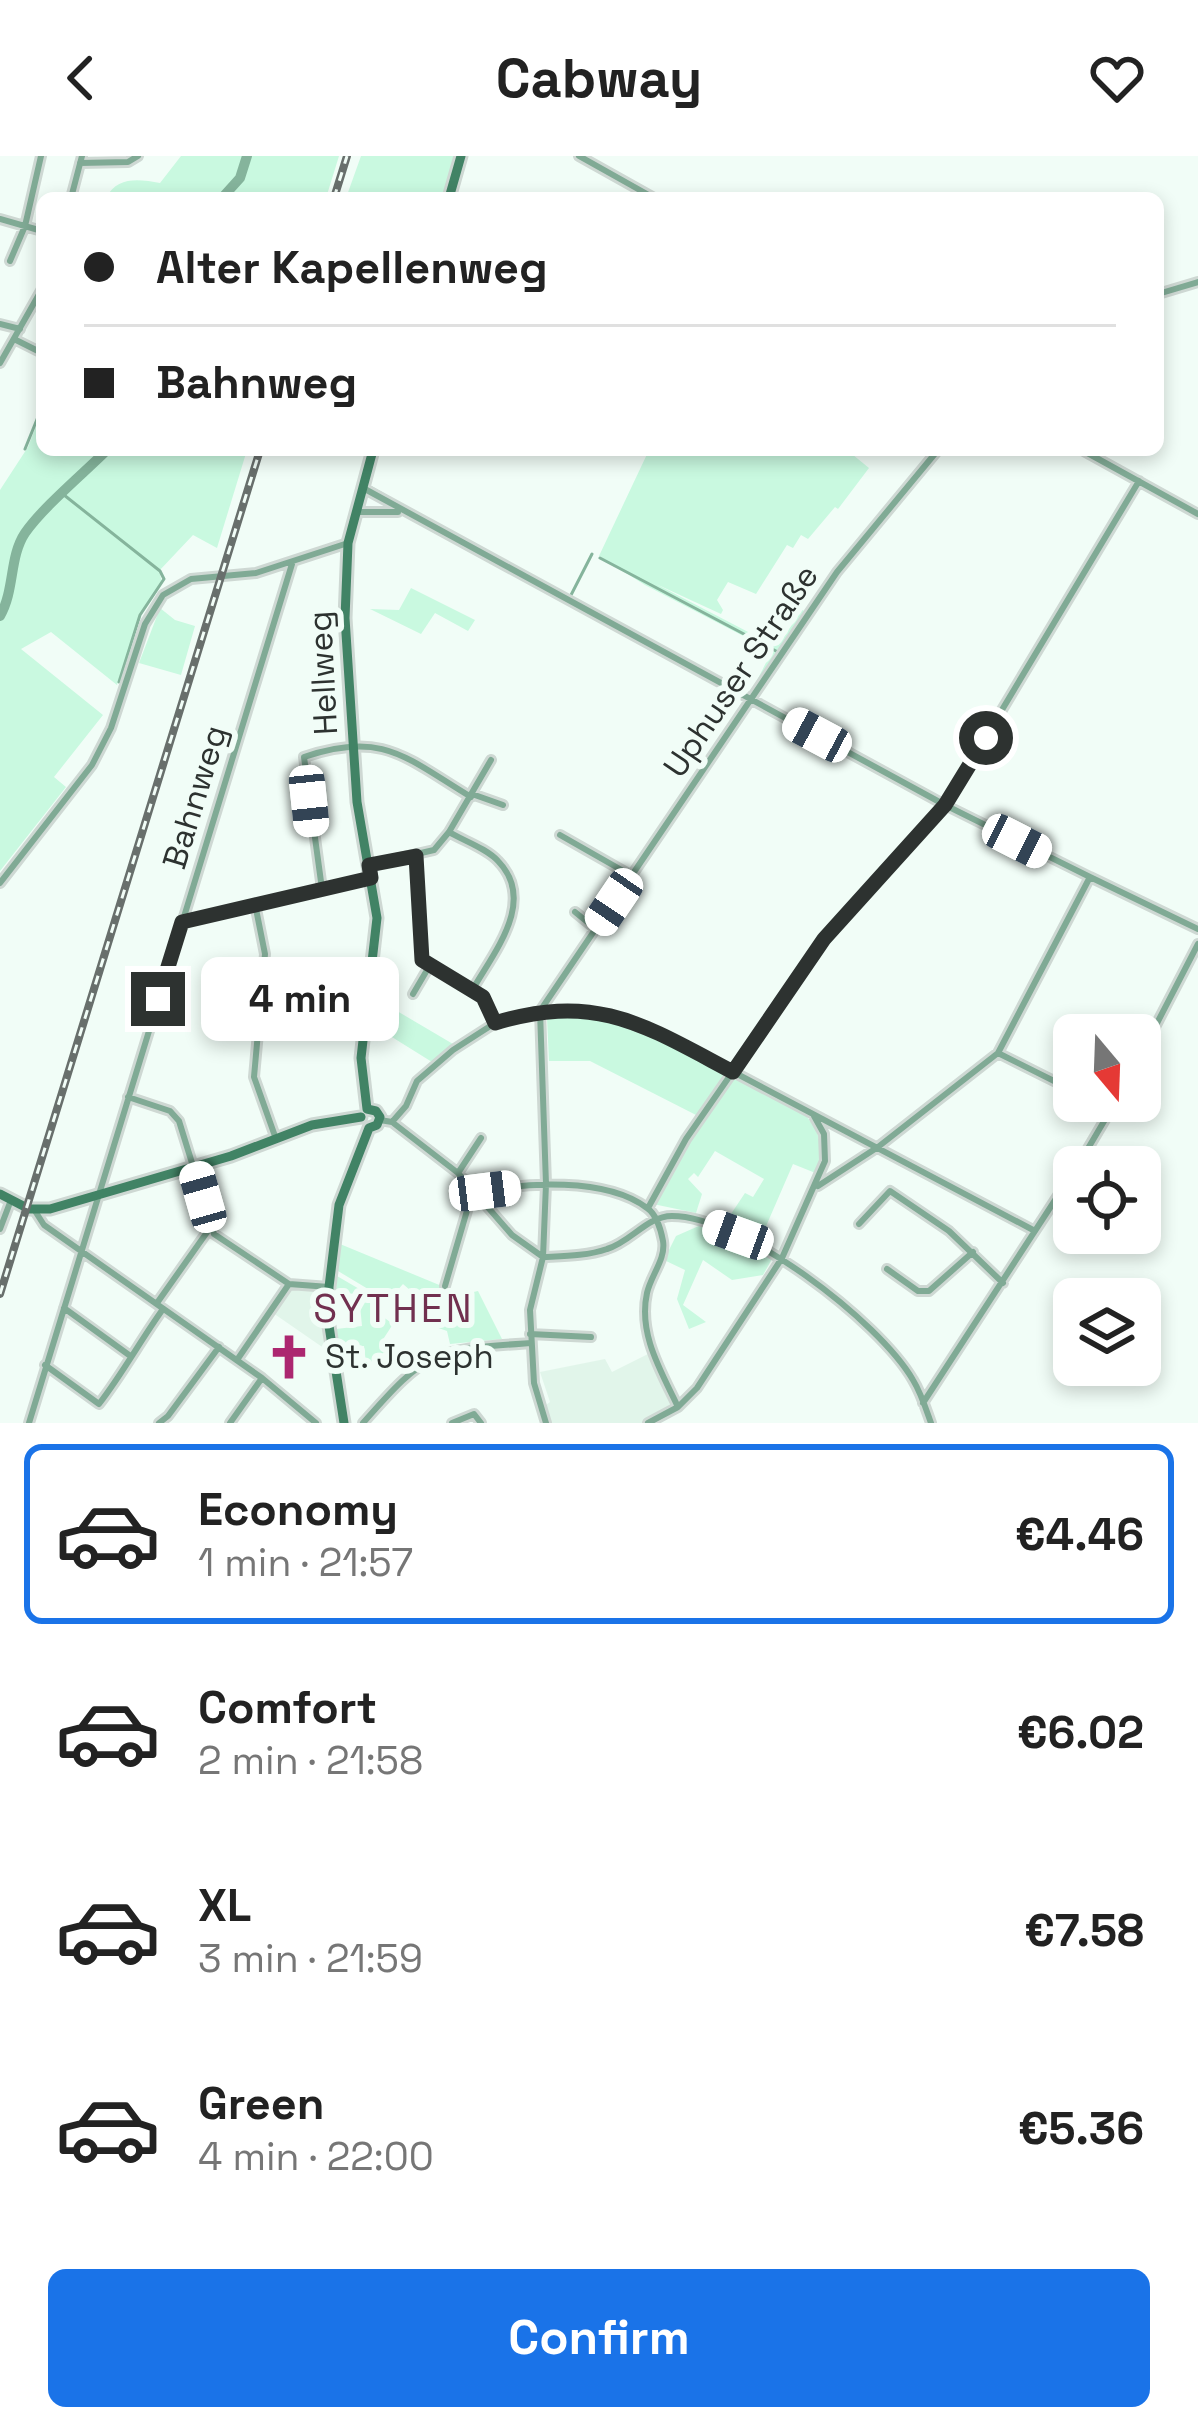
<!DOCTYPE html>
<html lang="en">
<head>
<meta charset="utf-8">
<style>
	:root { --surface:#fff; --page:#f6f6f6; --text:#222; --muted:#767676; --line:#e0e0e0; --accent:#1a73e8 }
	body { margin:0; font-family:"Space Grotesk",sans-serif; background:var(--page); color:var(--text); height:100vh; display:flex; flex-direction:column; font-size:45px; white-space:nowrap }
	* { box-sizing:border-box; margin:0 }
	p { font-size:39px; color:var(--muted) }
	.icon { flex:none; width:66px; height:66px; fill:none; stroke:currentColor; stroke-width:2; stroke-linecap:round; stroke-linejoin:round }
	.map { position:relative; height:1267px; overflow:hidden }
	.side { display:flex; flex-direction:column; background:var(--surface); flex:1 }
	.side>* { flex:none }
	.banner { position:absolute; left:36px; top:36px; width:1128px; height:264px; border-radius:18px; box-shadow:0 6px 18px #0003; display:grid; align-content:center; height:264px; padding:0 48px; background:var(--surface) }
	.needle { width:78px; rotate:161deg }
	.buttons { position:absolute; left:1053px; top:858px; display:grid; gap:24px }
	.buttons a { display:grid; place-items:center; width:108px; height:108px; border-radius:18px; background:var(--surface); box-shadow:0 6px 18px #0003; font-size:60px }
	.end { position:absolute; width:54px; height:54px; margin:-27px; border:15px solid #2d3230; background:#fff; box-shadow:0 0 0 6px #fff }
	.from { border-radius:50% }
	.bubble { position:absolute; height:84px; border-radius:18px; background:var(--surface); box-shadow:0 6px 18px #0003; font-size:39px; font-weight:600; line-height:84px; text-align:center }
	.car { position:absolute; width:36px; height:72px; margin:-36px -18px; border-radius:15px; box-shadow:0 0 9px 3px #0007; background:linear-gradient(#fff 24%,#345 0 40%,#fff 0 76%,#345 0 86%,#fff 0) }
	.banner b { display:flex; align-items:center; gap:42px; height:114px; font-size:45px }
	.banner b+b { border-top:3px solid var(--line) }
	.banner i { width:30px; height:30px; background:var(--text) }
	ul { padding:21px 0 0; list-style:none }
	li { display:flex; align-items:center; gap:36px; height:180px; margin:0 24px 18px; padding:0 24px; border:6px solid transparent; border-radius:18px }
	li div { flex:1 }
	li b { display:block; font-size:45px }
	li em { font-style:normal; font-weight:600 }
	li.selected { border-color:var(--accent) }
	li>.icon { width:108px; height:108px; stroke-width:1.5 }
	.cta { display:flex; gap:24px; margin-top:auto; padding:24px 48px }
	.cta a { flex:1; height:138px; border-radius:18px; background:var(--accent); color:#fff; font-size:48px; font-weight:600; line-height:138px; text-align:center }
	header { display:flex; justify-content:space-between; align-items:center; height:156px; padding:0 48px; background:var(--surface); font-size:54px; font-weight:600 }
	.map>svg:first-child { display:block }
	.built { fill:#e1f5ea }
	.green { fill:#c9f9e0 }
	.lines { fill:none; stroke-linecap:round; stroke-linejoin:round }
	.stream { stroke:#85b49c; stroke-width:3 }
	.river { stroke:#85b49c; stroke-width:10 }
	.street-casing { stroke:#ced8d3; stroke-width:12 }
	.secondary-casing { stroke:#ced8d3; stroke-width:15 }
	.street { stroke:#80aa95; stroke-width:6 }
	.secondary { stroke:#418365; stroke-width:9 }
	.rail-casing { stroke:#686f6c; stroke-width:8 }
	.rail { stroke:#f1fdf7; stroke-width:3; stroke-dasharray:9; stroke-linecap:butt }
	.route { stroke:#2d3230; stroke-width:15 }
	.labels { text-anchor:middle; dominant-baseline:central; stroke-width:12; stroke-linejoin:round; paint-order:stroke }
	.street-label { font-size:33px; fill:#2d3230; stroke:#f1fdf7 }
	.poi-label { font-size:33px; fill:#2d3230; stroke:#f1fdf7; text-anchor:start }
	.quarter-label { font-size:39px; letter-spacing:3px; fill:#71304f; stroke:#f1fdf7 }
</style>
</head>
<body>
<header><svg class="icon" aria-label="back" viewBox="0 0 24 24"><path d="M15 5l-7 7 7 7"/></svg>Cabway<svg class="icon" aria-label="heart" viewBox="0 0 24 24"><path d="M12 20l-8-8c-3-5 5-10 8-4 3-6 11-1 8 4z"/></svg></header>
<div class="map">
<svg width="1198" height="1267" viewBox="0 0 1198 1267">
	<rect width="100%" height="100%" fill="#f1fdf7"/>
	<path class="built" d="M289 1133 321 1136 328 1195 273 1157Z
		M650 1197 672 1246 670 1252 642 1267H551L546 1249 550 1246 540 1216 605 1203 612 1216Z"/>
	<path class="green" d="M181 0H339L326 42H106C117 20 139 23 160 27Z
		M361 0H454L442 42H346Z
		M42 254V294H247L217 392 193 379 159 415 162 426 140 460 117 529 51 476 21 493 103 559 54 621 66 631 0 715V334L28 291Z
		M649 294H847L869 312 838 353 835 351 808 383 801 379 793 392 787 389 756 438 728 426 717 444 723 454 721 458 656 428 771 488 781 485 802 454 807 456 750 538 772 495 645 429 599 400Z
		M411 432 475 464 468 475 435 457 421 478 370 453 399 454Z
		M160 452 175 464 195 470 181 519 139 507Z
		M375 842 453 888 432 906 371 868Z
		M552 856C621 858 665 883 724 915L726 920 698 960 590 905H549L547 862Z
		M736 921C782 945 833 954 818 1018L793 1008 760 1084 725 1067 745 1037 753 1041 764 1023 715 995 698 1021 694 1017 688 1023 702 1038 696 1057 653 1048 687 985 730 922Z
		M701 1069 772 1103 763 1119 732 1124 703 1104 683 1149 706 1166 689 1173 677 1143 685 1114 664 1104 676 1080Z
		M340 1088 449 1133 465 1138 478 1135 502 1183 450 1188 447 1175 427 1168 435 1156 403 1128 388 1145 338 1115Z
		M337 1120 373 1141 372 1153 393 1168 382 1185 411 1204 417 1196 429 1198 406 1215 366 1207 364 1190 339 1191 336 1173 362 1170 359 1139 336 1135Z"/>
	<g class="lines">
		<path class="stream" d="M25 293 42 251
			M370 331 426 363
			M64 339 160 415 164 423 140 459 119 526
			M600 402 776 495
			M570 441 592 398"/>
		<path class="river" d="M222 42 240 22 247 0
			M0 460C15 434 9 401 25 377 43 351 84 317 107 294"/>
		<g class="street-casing">
			<path id="street" d="M579 0 654 42
				M80 7 128 6 138 0
				M71 42 82 0
				M0 63 42 75
				M10 105 25 70 41 0
				M1158 138 1198 126
				M0 168 20 173
				M14 183 42 197
				M0 207 42 133
				M1082 294 1198 358
				M363 332 945 649 1090 721
				M357 356H398
				M472 638 503 649
				M449 676C464 685 486 692 498 705 537 745 494 796 473 833
				M560 679 632 720
				M416 700 422 804 483 841 495 867
				M369 709 434 694 449 676 491 604
				M0 727 92 609 111 572 145 468 163 439 191 423 256 417 348 387
				M322 733 304 601C383 574 406 602 471 641
				M255 748 265 798 254 921 276 983
				M575 756 596 773
				M183 766 371 722
				M413 838 430 809
				M998 897 1090 721 1198 773
				M1140 900 1198 788
				M128 941 170 955 179 965 214 1078 289 1128 329 1131
				M1095 945 1112 953
				M380 964 392 966 458 1017 512 1079 543 1101C564 1100 587 1100 607 1093 631 1086 647 1060 672 1060 742 1060 879 1165 913 1224 921 1237 926 1253 931 1267
				M392 966 406 950 417 925 453 894 495 867 540 855 602 857 669 882 1035 1075
				M1077 1011 1116 945
				M458 1017 481 982
				M818 1030 878 991 998 897 1074 935
				M648 1052 686 983 825 783 945 649 1139 325
				M35 1055 44 1069 262 1222 316 1267
				M859 1068 890 1035 949 1075 1003 1127
				M0 1073 11 1044
				M887 1113 918 1135H929L973 1096
				M445 1130 471 1041 476 1037C524 1026 606 1021 647 1052 656 1058 661 1074 663 1085 666 1103 651 1119 647 1137 638 1178 661 1215 678 1251
				M157 1147 210 1072
				M64 1152 129 1199
				M530 1178 591 1181
				M237 1204 289 1128
				M45 1209 99 1248C123 1217 140 1185 163 1153
				M923 1247 1074 1015
				M29 1267 292 408
				M159 1267 168 1260 219 1191
				M230 1267 262 1222
				M363 1267C428 1193 433 1194 530 1187
				M452 1267 474 1258 481 1267
				M546 1267 534 1227 530 1154 543 1101 546 1028 540 855 837 416 938 294
				M648 1267 678 1251 697 1232 782 1102 825 1005 824 978 814 960"/>
		</g>
		<g class="secondary-casing">
			<path id="secondary" d="M449 42 461 0
				M367 953 361 902 377 762 357 646 345 462 348 387 373 294
				M367 953 376 955 380 961 377 969 369 972
				M0 1038 29 1053H50L231 1000 312 969 361 961
				M344 1267 329 1170V1131L339 1049 369 972"/>
		</g>
		<use href="#street" class="street"/>
		<use href="#secondary" class="secondary"/>
		<g class="rail-casing">
			<path id="rail" d="M334 42 347 0
				M0 1138 260 294"/>
		</g>
		<use href="#rail" class="rail"/>
	</g>
	<g class="lines">
		<path class="route" d="M158 843 182 766 371 722 369 709 416 700 422 804 483 841 495 867C597 836 644 869 733 916L824 783 945 649 986 582"/>
	</g>
	<defs>
		<g id="church-bare" transform="scale(3.6)"><path d="M-1.2-6h2.4v3.5h3.3v2.4h-3.3V6h-2.4V-.1h-3.3v-2.4h3.3Z" fill="#ac2770" stroke="#f1fdf7" stroke-width="2.5" paint-order="stroke"/></g>
	</defs>
	<g fill-rule="evenodd">
		<use href="#church-bare" x="289" y="1201"/>
	</g>
	<g class="labels">
		<g class="street-label">
			<text transform="translate(741 515) rotate(-56)">Uphuser Straße</text>
			<text transform="translate(323 517) rotate(-93)">Hellweg</text>
			<text transform="translate(195 641) rotate(-73)">Bahnweg</text>
		</g>
		<g class="poi-label">
			<text x="325" y="1201">St. Joseph</text>
		</g>
		<g class="quarter-label">
			<text x="394" y="1152">SYTHEN</text>
		</g>
	</g>
</svg>
<div class="buttons">
<a><svg class="needle" viewBox="-14 -14 28 28"><path d="M0-13l5 13h-10z" fill="#e53935"/><path d="M0 13l5-13h-10z" fill="#767676"/></svg></a>
<a><svg class="icon" aria-label="locate" viewBox="0 0 24 24"><circle cx="12" cy="12" r="6"/><path d="M12 2v4M12 18v4M2 12h4M18 12h4"/></svg></a>
<a><svg class="icon" aria-label="layers" viewBox="0 0 24 24"><path d="M12 4l9 5-9 5-9-5zM3 14l9 5 9-5"/></svg></a>
</div>
<i class="end from" style="left:986px;top:582px"></i>
<i class="end" style="left:158px;top:843px"></i>
<div class="bubble" style="left:201px;top:801px;width:198px">4 min</div>
<i class="car" style="left:817px;top:579px;rotate:298deg"></i>
<i class="car" style="left:309px;top:645px;rotate:174deg"></i>
<i class="car" style="left:1017px;top:685px;rotate:117deg"></i>
<i class="car" style="left:614px;top:746px;rotate:214deg"></i>
<i class="car" style="left:485px;top:1035px;rotate:83deg"></i>
<i class="car" style="left:203px;top:1041px;rotate:344deg"></i>
<i class="car" style="left:738px;top:1079px;rotate:290deg"></i>
<div class="banner">
<b><i class="from"></i>Alter Kapellenweg</b>
<b><i></i>Bahnweg</b>
</div>
</div>
<section class="side">
<ul>
<li class="selected"><svg class="icon" aria-label="car" viewBox="0 0 24 24"><path d="M5 17H2v-5l4-1 3-4h7l3 4 3 1v5h-3M9 17h6M6 11h13"/><circle cx="7" cy="17" r="2"/><circle cx="17" cy="17" r="2"/></svg><div><b>Economy</b><p>1 min · 21:57</p></div><em>€4.46</em></li>
<li><svg class="icon" aria-label="car" viewBox="0 0 24 24"><path d="M5 17H2v-5l4-1 3-4h7l3 4 3 1v5h-3M9 17h6M6 11h13"/><circle cx="7" cy="17" r="2"/><circle cx="17" cy="17" r="2"/></svg><div><b>Comfort</b><p>2 min · 21:58</p></div><em>€6.02</em></li>
<li><svg class="icon" aria-label="car" viewBox="0 0 24 24"><path d="M5 17H2v-5l4-1 3-4h7l3 4 3 1v5h-3M9 17h6M6 11h13"/><circle cx="7" cy="17" r="2"/><circle cx="17" cy="17" r="2"/></svg><div><b>XL</b><p>3 min · 21:59</p></div><em>€7.58</em></li>
<li><svg class="icon" aria-label="car" viewBox="0 0 24 24"><path d="M5 17H2v-5l4-1 3-4h7l3 4 3 1v5h-3M9 17h6M6 11h13"/><circle cx="7" cy="17" r="2"/><circle cx="17" cy="17" r="2"/></svg><div><b>Green</b><p>4 min · 22:00</p></div><em>€5.36</em></li>
</ul>
<div class="cta"><a>Confirm</a></div>
</section>
</body>
</html>
